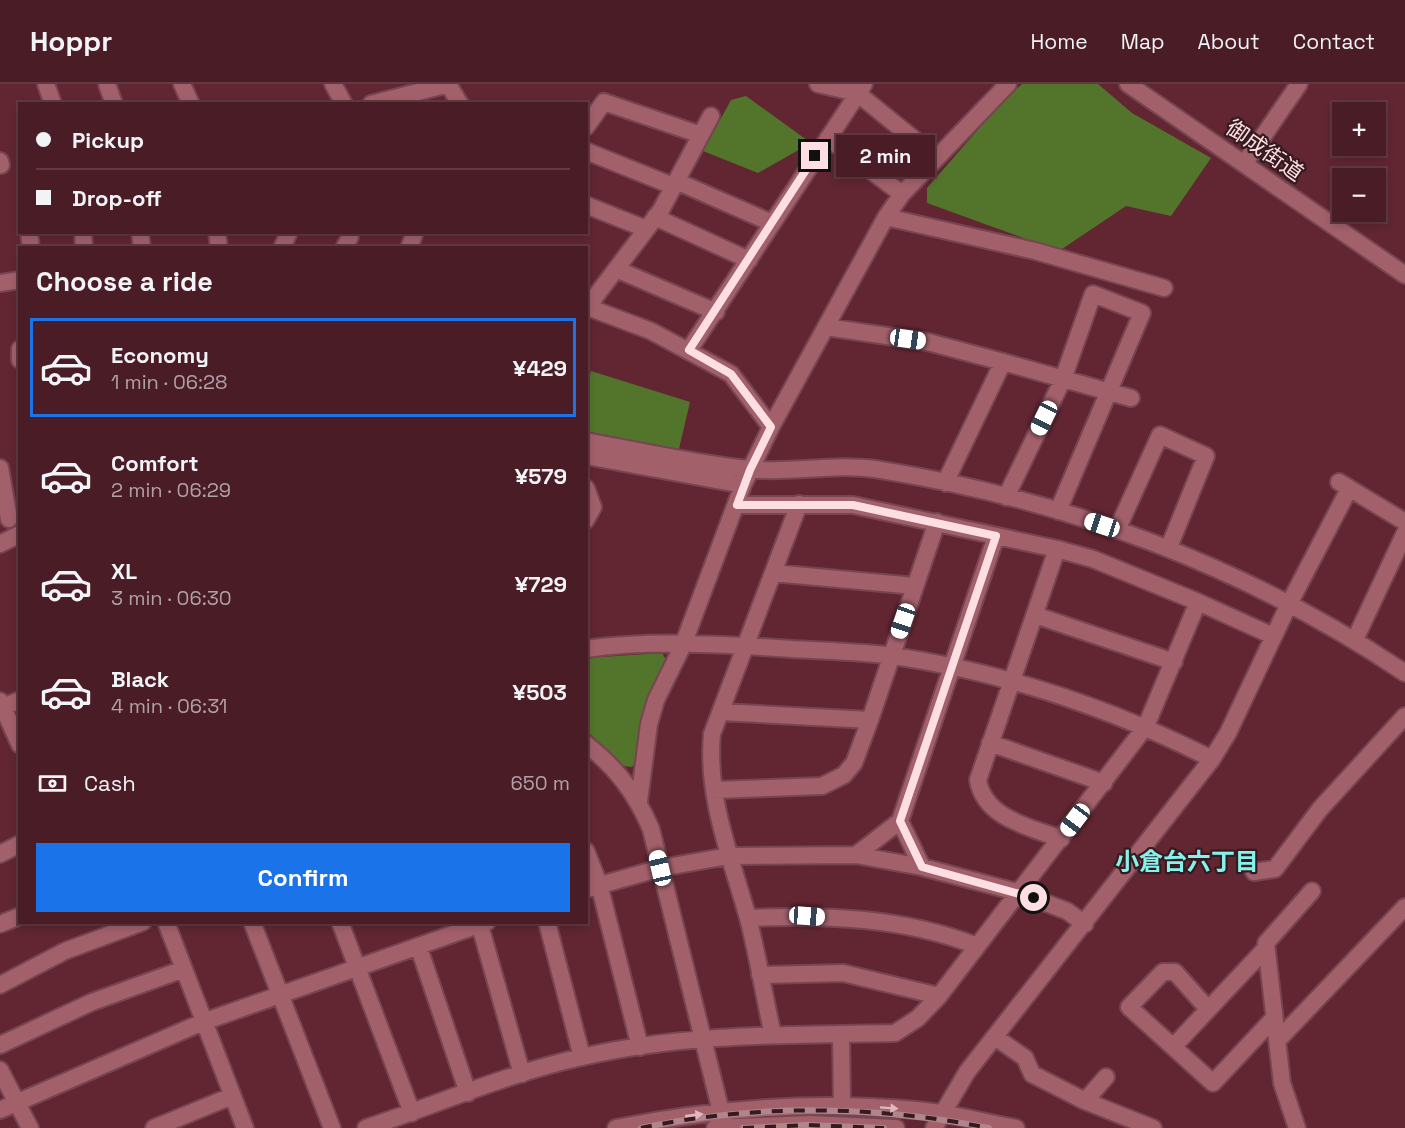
<!DOCTYPE html>
<html lang="en">
<head>
<meta charset="utf-8">
<style>
	:root { --surface:#491c26; --page:#50252e; --text:#f1f3f6; --muted:#b1a1a7; --line:#613a43; --accent:#1a73e8 }
	body { margin:0; font-family:"Space Grotesk","Noto Sans JP",sans-serif; background:var(--page); color:var(--text); height:100vh; display:flex; flex-direction:column; font-size:22px; white-space:nowrap }
	* { box-sizing:border-box; margin:0 }
	p { font-size:20px; color:var(--muted) }
	.icon { flex:none; width:33px; height:33px; fill:none; stroke:currentColor; stroke-width:2; stroke-linecap:round; stroke-linejoin:round }
	.map { position:relative; flex:1; overflow:hidden }
	.drawer { position:absolute; left:18px; top:162px; width:570px; height:678px; display:flex; flex-direction:column; background:var(--surface); border-radius:0px; box-shadow:0 3px 9px #0003,0 0 0 2px var(--line) }
	.drawer>* { flex:none }
	.banner { position:absolute; left:18px; top:18px; width:570px; height:132px; border-radius:0px; box-shadow:0 3px 9px #0003,0 0 0 2px var(--line); display:grid; align-content:center; height:132px; padding:0 18px; background:var(--surface) }
	.tools { position:absolute; left:1332px; top:18px; display:grid; gap:12px }
	.tools a { display:grid; place-items:center; width:54px; height:54px; border-radius:0px; background:var(--surface); box-shadow:0 3px 9px #0003,0 0 0 2px var(--line); font-size:30px }
	.end { position:absolute; width:27px; height:27px; margin:-14px; border:8px solid #fddee2; background:#111; box-shadow:0 0 0 3px #111 }
	.from { border-radius:50% }
	.bubble { position:absolute; height:42px; border-radius:0px; background:var(--surface); box-shadow:0 3px 9px #0003,0 0 0 2px var(--line); font-size:20px; font-weight:700; line-height:42px; text-align:center }
	.car { position:absolute; width:18px; height:36px; margin:-18px -9px; border-radius:8px; box-shadow:0 0 4px 2px #0007; background:linear-gradient(#fff 24%,#345 0 40%,#fff 0 76%,#345 0 86%,#fff 0) }
	.banner b { display:flex; align-items:center; gap:21px; height:57px; font-size:22px }
	.banner b+b { border-top:2px solid var(--line) }
	.banner i { width:15px; height:15px; background:var(--text) }
	ul { padding:0; list-style:none }
	li { display:flex; align-items:center; gap:18px; height:99px; margin:0 12px 9px; padding:0 6px; border:3px solid transparent; border-radius:0px }
	li div { flex:1 }
	li b { display:block; font-size:22px }
	li em { font-style:normal; font-weight:700 }
	li.selected { border-color:var(--accent) }
	li>.icon { width:54px; height:54px; stroke-width:1.5 }
	h2 { padding:0 18px; font-size:27px; line-height:72px }
	.pay { display:flex; align-items:center; gap:15px; height:66px; padding:0 18px; font-size:22px }
	.pay p { margin-inline-start:auto }
	.cta { display:flex; gap:12px; margin-top:auto; padding:12px 18px }
	.cta a { flex:1; height:69px; border-radius:0px; background:var(--accent); color:#fff; font-size:24px; font-weight:700; line-height:69px; text-align:center }
	header { display:flex; align-items:center; gap:36px; box-sizing:border-box; height:84px; padding:0 30px; background:var(--surface); border-bottom:2px solid var(--line) }
	header strong { font-size:28px }
	nav { display:flex; gap:33px; margin-inline-start:auto; font-size:21px }
	.map>svg:first-child { display:block }
	.green { fill:#53742b }
	.lines { fill:none; stroke-linecap:round; stroke-linejoin:round }
	.minor-casing { stroke:#774552; stroke-width:20 }
	.minor { stroke:#a2606b; stroke-width:16 }
	.rail-casing { stroke:#b1858c; stroke-width:6 }
	.rail { stroke:#351a1f; stroke-width:4; stroke-dasharray:11; stroke-linecap:butt }
	.oneway { fill:#e2b8be }
	.route { stroke:#fddee2; stroke-width:8 }
	.labels { text-anchor:middle; dominant-baseline:central; stroke-width:4.5; stroke-linejoin:round; paint-order:stroke }
	.street-label { font-size:22px; fill:#fddee2; stroke:#351a1f }
	.neighbourhood-label { font-size:24px; font-weight:bold; fill:#87f2eb; stroke:#351a1f }
</style>
</head>
<body>
<header>
<strong>Hoppr</strong>
<nav><a>Home</a><a>Map</a><a>About</a><a>Contact</a></nav>
</header>
<div class="map">
<svg width="1405" height="1044" viewBox="0 0 1405 1044">
	<rect width="100%" height="100%" fill="#612632"/>
	<path class="green" d="M1022 0H1098L1132 29 1211 74 1171 132 1126 122 1059 167 927 119V104L1002 18Z
		M746 12 811 59 758 89 703 67 731 16Z
		M591 287 690 318 678 369 587 347V305Z
		M662 569 667 577 639 674 632 683 623 682 587 647 586 574Z"/>
	<g class="lines">
		<g class="minor-casing">
			<path id="minor" d="M46 0 53 20
				M107 0 114 20
				M182 0 191 20
				M333 0 344 20
				M448 0 460 20
				M818 0 857 9 936 73
				M1128 0 1405 191
				M371 20 449 0
				M711 32 661 126 595 213 590 224 651 247 731 290 771 343
				M586 43 604 18 701 51
				M828 54 902 110
				M586 67 673 102
				M0 77 1 81
				M1244 80 1299 0
				M676 97 772 139
				M586 121 646 145
				M655 133 749 176
				M886 133 1035 167 1164 204
				M29 148 31 164
				M83 148 84 164
				M140 148 142 164
				M217 148 219 164
				M282 164 289 148
				M344 164 350 153
				M409 164 415 148
				M616 185 716 228
				M0 199 20 196
				M826 243 928 258 1003 278 945 399
				M20 265V276
				M689 266 864 0
				M1003 278 1131 314
				M586 357C640 367 694 379 748 385 790 390 832 379 875 385 1064 415 1246 482 1405 589
				M586 372 743 401
				M0 384 9 435
				M1339 398 1405 438
				M586 404 593 423 586 436
				M1006 413 1063 295 1093 210 1142 229 1058 427
				M737 421H853L1057 465 1093 475 1198 518 1273 552
				M1117 446 1160 351 1206 372 1169 463
				M0 460 20 450
				M1057 465 978 696C984 734 1030 743 1061 755
				M773 489 915 502
				M1035 531 1174 578
				M1353 555 1358 549 1405 449
				M586 565C648 556 715 560 777 564 816 567 856 567 894 572 1007 589 1111 624 1212 675
				M0 617 20 661
				M0 624 20 616
				M722 628 870 636
				M990 659 1104 699
				M586 660C617 684 636 710 651 745L725 1044
				M714 706 822 702 844 691 854 679 870 636 937 438
				M639 717 649 640 656 616 683 561 743 401 771 343 886 133 902 110 1008 0
				M900 737 922 783
				M586 767 599 800 640 963
				M0 770 20 760
				M856 771 900 737 996 452
				M1254 788 1275 785 1320 725 1405 632
				M586 805 661 784 728 772 856 771 922 783 1017 808 1067 827 1085 840
				M748 834C825 831 903 833 977 862
				M166 838 245 1044
				M252 838 332 1044
				M340 838 412 1029
				M479 838 522 990
				M547 838 582 973
				M0 840 20 832
				M419 864 468 1009
				M760 891 843 889 939 912
				M0 901 65 867 143 838
				M1208 925 1175 888H1163L1129 923 1213 999 1273 935
				M841 950 842 1022
				M773 951C764 912 758 872 748 834 731 773 706 713 712 650L799 420
				M995 953 1025 974 1032 990 1085 1017 1153 1044
				M1277 957 1405 823
				M0 961 92 918 184 885
				M1173 963 1266 864
				M0 986 30 1044
				M1085 1017 1106 993
				M0 1026 203 938 487 838
				M154 1044 232 1012
				M366 1044C438 1020 509 989 582 973 685 949 791 951 895 949L918 934 939 912 1146 642 1198 518
				M616 1044C715 1024 816 1017 916 1026 950 1029 983 1038 1016 1044
				M715 1044 809 1040 896 1044
				M934 1044 967 988 1212 675 1228 649 1289 520 1349 405
				M1297 1044 1282 999 1266 859 1312 807"/>
		</g>
		<use href="#minor" class="minor"/>
		<g class="rail-casing">
			<path id="rail" d="M641 1044C754 1020 876 1021 989 1044
				M743 1044 807 1041 884 1044"/>
		</g>
		<use href="#rail" class="rail"/>
	</g>
	<defs><path id="oneway-solid" d="M-6-.8H1V-3.2L6.5 0L1 3.2V.8H-6Z" transform="scale(1.5)"/></defs>
	<g class="oneway">
		<use href="#oneway-solid" transform="translate(889 1024) rotate(4)"/>
		<use href="#oneway-solid" transform="translate(694 1031) rotate(-8)"/>
	</g>
	<g class="lines">
		<path class="route" d="M815 72 689 266 731 290 771 343 750 386 737 421H853L996 452 900 737 922 783 1034 814"/>
	</g>
	<g class="labels">
		<g class="street-label">
			<text transform="translate(1265 66) rotate(35)">御成街道</text>
		</g>
		<g class="neighbourhood-label">
			<text x="1187" y="777">小倉台六丁目</text>
		</g>
	</g>
</svg>
<div class="tools">
<a>+</a>
<a>−</a>
</div>
<i class="end from" style="left:1034px;top:814px"></i>
<i class="end" style="left:815px;top:72px"></i>
<div class="bubble" style="left:836px;top:51px;width:99px">2 min</div>
<i class="car" style="left:908px;top:255px;rotate:98deg"></i>
<i class="car" style="left:1044px;top:334px;rotate:206deg"></i>
<i class="car" style="left:1102px;top:441px;rotate:288deg"></i>
<i class="car" style="left:903px;top:537px;rotate:199deg"></i>
<i class="car" style="left:1075px;top:736px;rotate:217deg"></i>
<i class="car" style="left:660px;top:784px;rotate:347deg"></i>
<i class="car" style="left:807px;top:832px;rotate:94deg"></i>
<div class="banner">
<b><i class="from"></i>Pickup</b>
<b><i></i>Drop-off</b>
</div>
<section class="drawer">
<h2>Choose a ride</h2>
<ul>
<li class="selected"><svg class="icon" aria-label="car" viewBox="0 0 24 24"><path d="M5 17H2v-5l4-1 3-4h7l3 4 3 1v5h-3M9 17h6M6 11h13"/><circle cx="7" cy="17" r="2"/><circle cx="17" cy="17" r="2"/></svg><div><b>Economy</b><p>1 min · 06:28</p></div><em>¥429</em></li>
<li><svg class="icon" aria-label="car" viewBox="0 0 24 24"><path d="M5 17H2v-5l4-1 3-4h7l3 4 3 1v5h-3M9 17h6M6 11h13"/><circle cx="7" cy="17" r="2"/><circle cx="17" cy="17" r="2"/></svg><div><b>Comfort</b><p>2 min · 06:29</p></div><em>¥579</em></li>
<li><svg class="icon" aria-label="car" viewBox="0 0 24 24"><path d="M5 17H2v-5l4-1 3-4h7l3 4 3 1v5h-3M9 17h6M6 11h13"/><circle cx="7" cy="17" r="2"/><circle cx="17" cy="17" r="2"/></svg><div><b>XL</b><p>3 min · 06:30</p></div><em>¥729</em></li>
<li><svg class="icon" aria-label="car" viewBox="0 0 24 24"><path d="M5 17H2v-5l4-1 3-4h7l3 4 3 1v5h-3M9 17h6M6 11h13"/><circle cx="7" cy="17" r="2"/><circle cx="17" cy="17" r="2"/></svg><div><b>Black</b><p>4 min · 06:31</p></div><em>¥503</em></li>
</ul>
<div class="pay"><svg class="icon" aria-label="cash" viewBox="0 0 24 24"><path d="M3 7h18v10H3z"/><circle cx="12" cy="12" r="2"/></svg>Cash<p>650 m</p></div>
<div class="cta"><a>Confirm</a></div>
</section>
</div>
</body>
</html>
